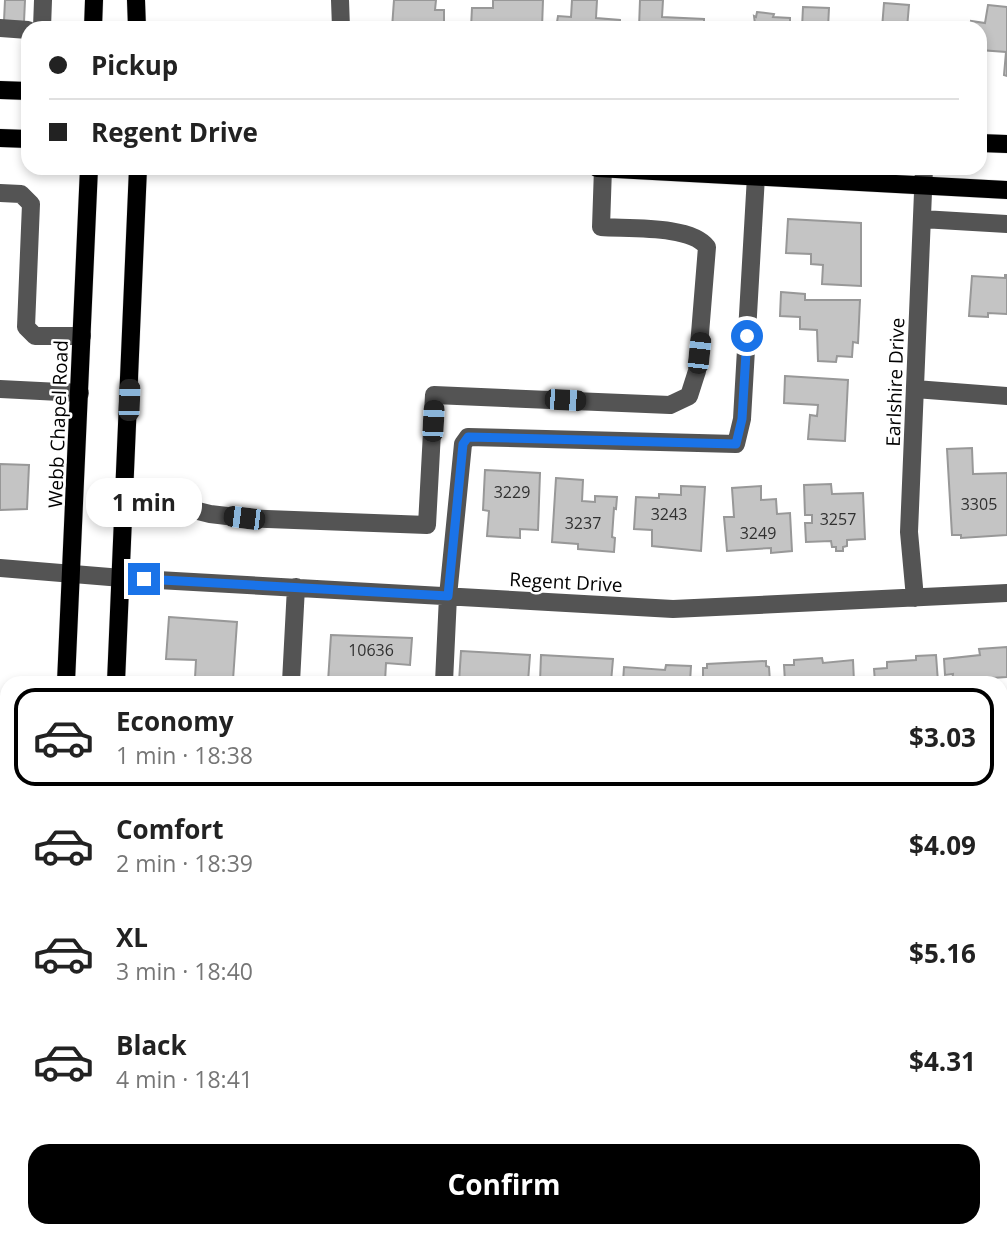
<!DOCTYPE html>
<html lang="en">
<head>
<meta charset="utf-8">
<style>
	:root { --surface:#fff; --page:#f6f6f6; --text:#222; --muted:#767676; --line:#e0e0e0; --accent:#000 }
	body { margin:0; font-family:"Open Sans",sans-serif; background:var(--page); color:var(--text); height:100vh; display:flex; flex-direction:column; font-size:26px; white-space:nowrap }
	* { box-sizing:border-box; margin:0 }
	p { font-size:23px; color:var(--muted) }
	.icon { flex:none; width:38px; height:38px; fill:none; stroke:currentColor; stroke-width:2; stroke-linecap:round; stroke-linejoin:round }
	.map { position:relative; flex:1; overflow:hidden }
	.sheet { position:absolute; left:0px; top:676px; width:1008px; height:562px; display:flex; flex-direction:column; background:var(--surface); border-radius:21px 21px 0 0; box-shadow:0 4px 10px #0003 }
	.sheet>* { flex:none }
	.guide { position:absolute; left:21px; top:21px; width:966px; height:154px; border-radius:21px; box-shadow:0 4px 10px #0003; display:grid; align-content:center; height:154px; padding:0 28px; background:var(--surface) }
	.end { position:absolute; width:32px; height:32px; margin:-16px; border:9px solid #1a73e8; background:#fff; box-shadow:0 0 0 4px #fff }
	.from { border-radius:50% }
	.bubble { position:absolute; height:49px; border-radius:21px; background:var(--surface); box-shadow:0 4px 10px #0003; font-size:23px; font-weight:700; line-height:49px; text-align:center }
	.car { position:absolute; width:21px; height:42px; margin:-21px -10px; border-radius:9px; box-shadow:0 0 5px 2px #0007; background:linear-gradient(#222 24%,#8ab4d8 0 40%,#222 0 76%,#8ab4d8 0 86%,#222 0) }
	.guide b { display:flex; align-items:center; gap:24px; height:66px; font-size:26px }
	.guide b+b { border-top:2px solid var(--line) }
	.guide i { width:18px; height:18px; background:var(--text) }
	ul { padding:12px 0 0; list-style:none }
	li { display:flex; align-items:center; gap:21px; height:98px; margin:0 14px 10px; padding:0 14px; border:4px solid transparent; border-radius:21px }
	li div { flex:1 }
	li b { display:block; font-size:26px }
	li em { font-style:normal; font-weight:700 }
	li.current { border-color:var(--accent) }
	li>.icon { width:63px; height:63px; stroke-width:1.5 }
	.cta { display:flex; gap:14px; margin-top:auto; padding:14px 28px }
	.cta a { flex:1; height:80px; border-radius:21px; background:var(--accent); color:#fff; font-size:28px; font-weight:700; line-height:80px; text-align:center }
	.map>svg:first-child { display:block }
	.building { fill:#c4c4c4; stroke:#989898; stroke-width:2 }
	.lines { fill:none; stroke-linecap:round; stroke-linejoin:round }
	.major-casing { stroke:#dbdbdb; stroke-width:19 }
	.minor { stroke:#545454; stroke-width:18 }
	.major { stroke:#000; stroke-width:18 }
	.route { stroke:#1a73e8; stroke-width:9 }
	.labels { text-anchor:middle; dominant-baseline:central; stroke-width:5; stroke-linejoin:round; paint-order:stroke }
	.number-label { font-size:16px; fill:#313131 }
	.street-label { font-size:19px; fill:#000; stroke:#fff }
</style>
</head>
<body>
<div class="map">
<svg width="1007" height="1236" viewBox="0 0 1007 1236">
	<rect width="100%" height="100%" fill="#fff"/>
	<path class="building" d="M5 0H25L24 22 4 21Z
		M394 0H436L435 10H444V28H392Z
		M493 0H543L542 28H471L472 8H493Z
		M572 0H597L596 18 620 20V28H556L558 16 571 17Z
		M640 0H663L662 17 704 19V28H639Z
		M884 3 909 5 907 28H882Z
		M988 5 1007 7V76L1004 75 1006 52 980 50V28H970L971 21 985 23Z
		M803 7 829 8 828 28H802Z
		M757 12 774 14 773 17 790 18V28H740V23L755 24 754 16 756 17Z
		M788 219 861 223V286L822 284 823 265 811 264V254L786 253Z
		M1005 275H1007V314L988 313V317L969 316 972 276 1005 278Z
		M781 292 805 294V300H860L858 343 853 342 852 357 837 356 836 362 818 361 817 330 800 329V317L780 316Z
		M785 376 848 380 845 441 808 439 810 415 817 416 818 405 784 403Z
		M972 448 973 474 1007 473V535L961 538V535H952L947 449Z
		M0 464 29 465 27 509 0 510Z
		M485 470 540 473 538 530 520 529V538L487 536 489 511 483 510Z
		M556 478 583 480 582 501 595 502V496L617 497 616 509 614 508 612 537 615 538 614 552 578 549V544L552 542Z
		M831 484 832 494 863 493 865 539 847 540V546L843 547V551H836V547H832L831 541 806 542 805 523H812V515H805L804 485Z
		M681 486 705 487 701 551 652 546V530L634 529 636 497 659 498V494L681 495Z
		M761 486V500L776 499 777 514 790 513 792 551 771 553V548L727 551 724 517H734L732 488Z
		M169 617 237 622 233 680 195 678 196 660 166 659Z
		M331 635 412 638 410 665 386 663 385 682H328Z
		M1007 647V677L977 679 978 682H952L953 674 945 675 944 659 980 655 979 649Z
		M461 651 530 655 528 682H459Z
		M541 655 613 659 611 682H540Z
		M936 655 938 682H875L874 669 887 668V662L916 660V656Z
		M822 658 823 663 853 660 854 682H785L784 665H794V660Z
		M766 661V666L769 667 770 682H703V668H707V664Z
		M666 665 691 666 690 682H623L624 667 665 670Z
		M1001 979H1007V1050H1001Z
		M159 1230H200V1236H159Z"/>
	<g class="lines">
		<g class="major-casing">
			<path id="major" d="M136 0 137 28
				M93 28 94 0
				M0 90 28 91
				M0 138 28 139
				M980 143 1007 144
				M597 168 1007 190
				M66 682 89 168
				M116 682 138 168
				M32 1236V1230
				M82 1236V1230"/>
		</g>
		<path class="minor" d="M340 0 341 28
			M0 28 28 30
			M42 28 43 0
			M0 193 21 194 31 204 26 327 35 336H82
			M922 219 1007 224
			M0 389 80 393
			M915 389 1007 396
			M125 501 182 507 210 514 244 518 427 525 434 395 670 405 689 396 697 371 707 247C691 225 628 229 601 227L603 168
			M0 568 122 578 673 609 1007 593
			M915 598 909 532 924 168
			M291 682 296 587
			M444 682 448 596 463 444 468 437 736 444 742 419 756 176
			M1001 756H1007
			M1001 919H1007
			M1001 1081 1007 1080
			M921 1230V1236
			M259 1236 260 1230
			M413 1236V1230"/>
		<use href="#major" class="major"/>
	</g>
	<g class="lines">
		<path class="route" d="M144 579 448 596 463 444 468 437 736 444 742 419 747 336"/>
	</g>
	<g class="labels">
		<g class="number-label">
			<text x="512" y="492">3229</text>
			<text x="979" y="504">3305</text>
			<text x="669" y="514">3243</text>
			<text x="838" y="519">3257</text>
			<text x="583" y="523">3237</text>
			<text x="758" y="533">3249</text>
			<text x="371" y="650">10636</text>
		</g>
		<g class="street-label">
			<text transform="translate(895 382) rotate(-88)">Earlshire Drive</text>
			<text transform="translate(58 424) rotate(-88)">Webb Chapel Road</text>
			<text transform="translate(566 582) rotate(3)">Regent Drive</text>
		</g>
	</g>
</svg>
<i class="end from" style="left:747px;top:336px"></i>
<i class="end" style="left:144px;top:579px"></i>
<div class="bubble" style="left:86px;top:478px;width:116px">1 min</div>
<i class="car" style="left:699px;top:353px;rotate:6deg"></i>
<i class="car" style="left:129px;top:400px;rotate:2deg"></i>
<i class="car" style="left:565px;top:400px;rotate:93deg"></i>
<i class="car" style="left:433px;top:421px;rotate:3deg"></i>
<i class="car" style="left:244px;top:518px;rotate:277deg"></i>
<div class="guide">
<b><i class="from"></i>Pickup</b>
<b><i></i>Regent Drive</b>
</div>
<section class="sheet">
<ul>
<li class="current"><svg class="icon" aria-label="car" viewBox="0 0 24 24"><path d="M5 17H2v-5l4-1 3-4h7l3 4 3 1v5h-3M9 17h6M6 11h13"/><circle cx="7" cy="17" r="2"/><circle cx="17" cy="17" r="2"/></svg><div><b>Economy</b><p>1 min · 18:38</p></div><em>$3.03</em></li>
<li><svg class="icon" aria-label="car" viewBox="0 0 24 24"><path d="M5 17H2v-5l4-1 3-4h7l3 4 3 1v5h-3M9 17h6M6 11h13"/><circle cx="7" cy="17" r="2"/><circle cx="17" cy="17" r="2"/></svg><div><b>Comfort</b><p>2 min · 18:39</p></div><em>$4.09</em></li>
<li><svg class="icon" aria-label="car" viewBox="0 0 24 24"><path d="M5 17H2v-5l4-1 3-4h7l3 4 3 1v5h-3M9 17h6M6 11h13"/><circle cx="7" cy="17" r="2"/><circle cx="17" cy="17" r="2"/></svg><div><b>XL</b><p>3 min · 18:40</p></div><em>$5.16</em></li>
<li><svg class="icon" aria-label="car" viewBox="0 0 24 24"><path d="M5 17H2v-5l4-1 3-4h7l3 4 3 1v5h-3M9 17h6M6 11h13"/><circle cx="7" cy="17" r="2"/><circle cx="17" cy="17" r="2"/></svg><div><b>Black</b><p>4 min · 18:41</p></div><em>$4.31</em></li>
</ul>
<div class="cta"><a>Confirm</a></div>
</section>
</div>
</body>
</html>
